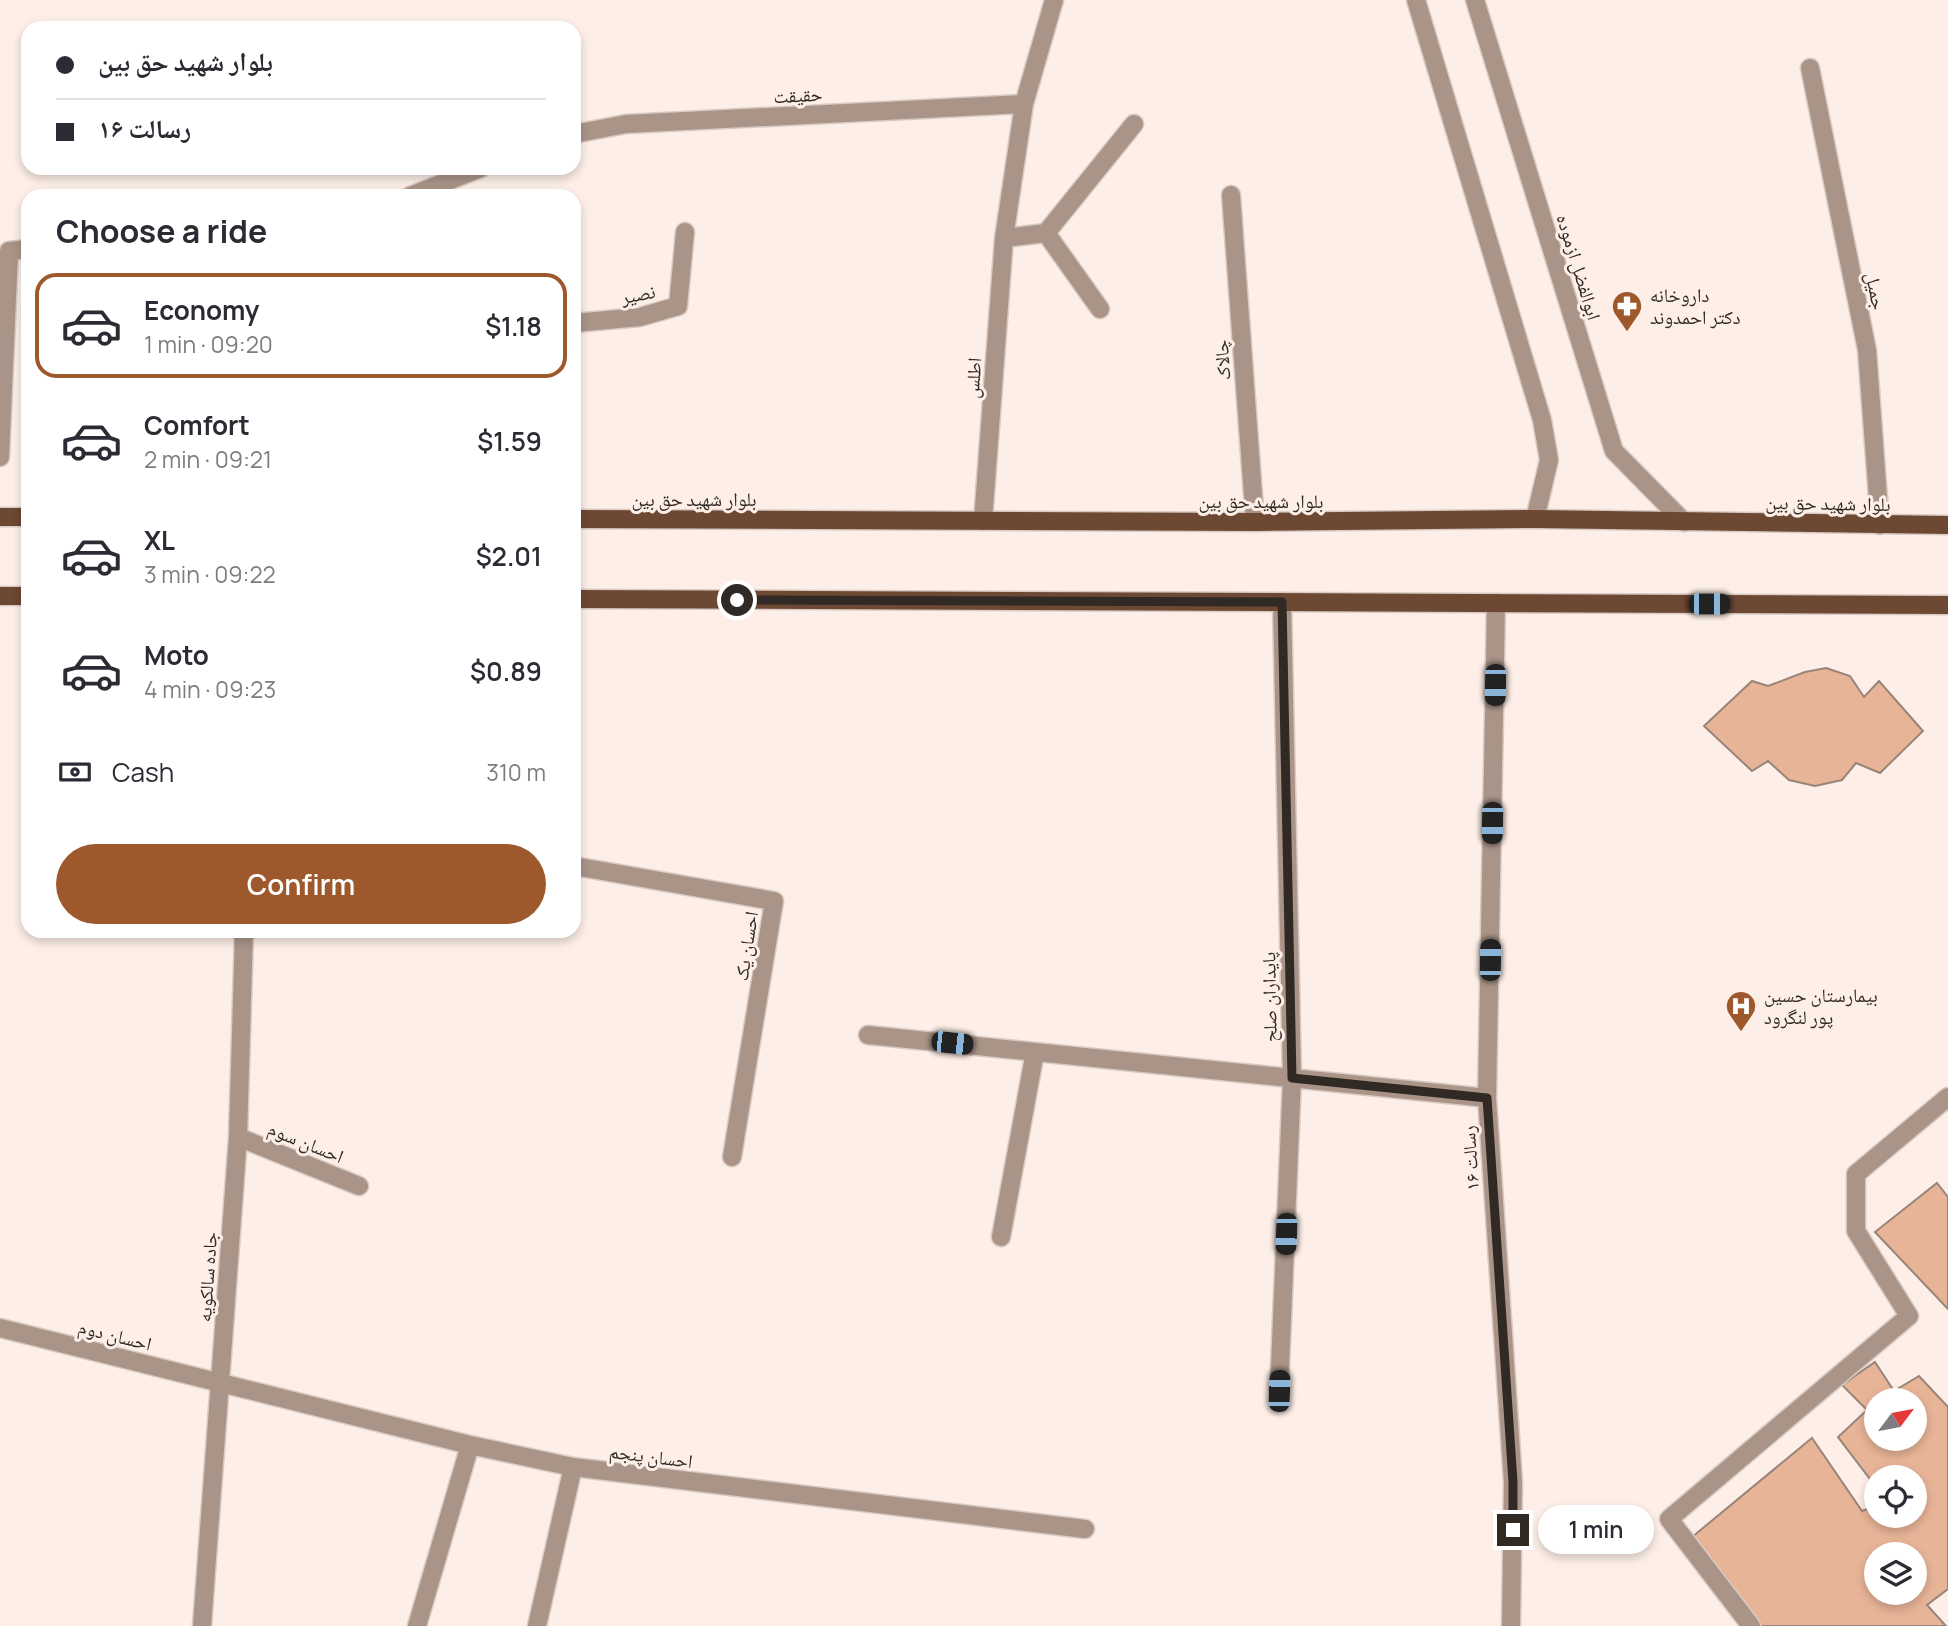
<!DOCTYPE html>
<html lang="en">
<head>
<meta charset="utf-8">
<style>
	:root { --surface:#fff; --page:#f2f2f3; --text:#2b2b33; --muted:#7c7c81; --line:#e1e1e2; --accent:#9d582b }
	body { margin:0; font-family:Manrope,"Noto Naskh Arabic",sans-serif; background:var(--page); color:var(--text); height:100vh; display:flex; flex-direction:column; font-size:26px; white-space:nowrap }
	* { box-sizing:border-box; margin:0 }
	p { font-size:23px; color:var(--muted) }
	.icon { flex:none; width:38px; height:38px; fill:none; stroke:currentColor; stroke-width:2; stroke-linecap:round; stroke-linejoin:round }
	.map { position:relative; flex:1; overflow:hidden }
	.panel { position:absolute; left:21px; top:189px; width:560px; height:749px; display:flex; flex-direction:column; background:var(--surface); border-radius:21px; box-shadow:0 4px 10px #0003 }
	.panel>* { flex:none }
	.banner { position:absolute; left:21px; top:21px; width:560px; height:154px; border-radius:21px; box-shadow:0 4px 10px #0003; display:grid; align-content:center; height:154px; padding:0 35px; background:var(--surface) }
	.needle { width:46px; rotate:58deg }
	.controls { position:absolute; left:1864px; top:1388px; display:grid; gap:14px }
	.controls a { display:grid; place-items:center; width:63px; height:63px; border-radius:50%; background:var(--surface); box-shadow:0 4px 10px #0003; font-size:35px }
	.end { position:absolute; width:32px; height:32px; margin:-16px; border:9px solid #312924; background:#fff; box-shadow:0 0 0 4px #fff }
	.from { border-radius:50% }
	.bubble { position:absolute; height:49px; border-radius:24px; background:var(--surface); box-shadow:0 4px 10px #0003; font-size:23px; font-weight:600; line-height:49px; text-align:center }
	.car { position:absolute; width:21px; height:42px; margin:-21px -10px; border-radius:9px; box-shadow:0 0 5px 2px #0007; background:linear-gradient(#222 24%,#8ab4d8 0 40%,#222 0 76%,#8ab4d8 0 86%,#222 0) }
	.banner b { display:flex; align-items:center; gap:24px; height:66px; font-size:26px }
	.banner b+b { border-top:2px solid var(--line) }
	.banner i { width:18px; height:18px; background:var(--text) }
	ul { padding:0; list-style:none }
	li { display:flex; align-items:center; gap:21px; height:105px; margin:0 14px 10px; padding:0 21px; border:4px solid transparent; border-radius:21px }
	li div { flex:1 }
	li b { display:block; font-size:26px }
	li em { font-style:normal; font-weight:600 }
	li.on { border-color:var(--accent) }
	li>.icon { width:63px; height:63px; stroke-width:1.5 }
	h2 { padding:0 35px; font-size:32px; line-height:84px }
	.pay { display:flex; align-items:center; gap:18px; height:77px; padding:0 35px; font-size:26px }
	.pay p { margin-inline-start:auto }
	.primary-button { display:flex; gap:14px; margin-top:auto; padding:14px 35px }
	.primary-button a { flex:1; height:80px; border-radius:42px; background:var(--accent); color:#fff; font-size:28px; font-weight:600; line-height:80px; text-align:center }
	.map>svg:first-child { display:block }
	.building { fill:#e7b497; stroke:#998479; stroke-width:2; fill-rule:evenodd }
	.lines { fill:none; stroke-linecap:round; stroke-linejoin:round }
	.minor-casing { stroke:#d8cbc4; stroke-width:21 }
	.major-casing { stroke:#d8cbc4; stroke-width:21 }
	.minor { stroke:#aa9488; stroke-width:18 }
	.major { stroke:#6d4833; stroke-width:18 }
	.route { stroke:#312924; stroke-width:9 }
	.labels { text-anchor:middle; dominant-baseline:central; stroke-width:6; stroke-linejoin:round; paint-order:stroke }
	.street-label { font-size:19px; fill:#312924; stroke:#fdefe7 }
	.poi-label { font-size:19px; fill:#312924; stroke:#fdefe7; text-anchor:start }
</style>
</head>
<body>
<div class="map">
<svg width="1948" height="1626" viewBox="0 0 1948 1626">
	<rect width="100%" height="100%" fill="#fdefe7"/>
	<path class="building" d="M1826 668 1850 676 1864 697 1879 681 1923 731 1880 773 1856 763 1842 780 1815 786 1789 780 1768 761 1752 771 1704 726 1752 681 1768 686 1805 672Z
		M1937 1183 1948 1197V1309L1875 1232Z
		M1875 1362 1894 1391 1919 1376 1948 1407V1589L1927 1605 1946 1626H1760L1686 1542 1812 1438 1862 1511 1876 1506V1516H1914V1477H1876V1487L1838 1437 1867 1410 1842 1385ZM1876 1400H1914V1438H1876ZM1876 1554H1914V1592H1876Z"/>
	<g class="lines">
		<g class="minor-casing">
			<path id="minor" d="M1416 0 1542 420 1549 460 1535 519
				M1475 0 1614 451 1684 522
				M1810 68 1867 350 1880 525
				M574 134 626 124 1024 104
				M1231 195 1255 522
				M410 196 481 168
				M1046 233 1100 309
				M1004 238 1046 233 1134 124
				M574 323 640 317 678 306 685 232
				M0 457 9 251 28 249
				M983 521 1004 238 1024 104 1054 0
				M1496 603 1487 1098 1513 1482 1511 1626
				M574 866 774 901 732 1157
				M868 1035 1487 1098
				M238 1137 359 1186
				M1001 1237 1035 1052
				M0 1328 470 1445 573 1467 1085 1529
				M1279 1391 1292 1078 1282 602
				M202 1626 238 1137 244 931
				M417 1626 470 1445
				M537 1626 573 1467
				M1751 1626 1669 1519 1909 1316 1856 1231V1174L1948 1097"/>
		</g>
		<g class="major-casing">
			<path id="major" d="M0 517H28
				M574 519 1255 522 1535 519 1948 525
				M0 596H28
				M574 599 1948 605"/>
		</g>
		<use href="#minor" class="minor"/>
		<use href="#major" class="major"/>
	</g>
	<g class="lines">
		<path class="route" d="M737 600 1282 602 1292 1078 1487 1098 1513 1482V1530"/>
	</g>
	<defs>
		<g id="pharmacy-pin" transform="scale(1.575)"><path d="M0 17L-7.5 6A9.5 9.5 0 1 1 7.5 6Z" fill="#9d582b" stroke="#fdefe7"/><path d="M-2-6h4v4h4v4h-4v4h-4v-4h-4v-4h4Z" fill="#fff"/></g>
		<g id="hospital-pin" transform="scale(1.575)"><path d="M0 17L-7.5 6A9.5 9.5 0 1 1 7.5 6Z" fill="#9d582b" stroke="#fdefe7"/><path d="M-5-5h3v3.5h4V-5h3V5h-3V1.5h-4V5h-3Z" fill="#fff"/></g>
	</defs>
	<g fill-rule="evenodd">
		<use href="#pharmacy-pin" x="1627" y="306"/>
		<use href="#hospital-pin" x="1741" y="1006"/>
	</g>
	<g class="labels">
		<g class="street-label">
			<text transform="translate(798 95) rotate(-3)">حقیقت</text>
			<text transform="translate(1579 267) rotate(73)">ابوالفضل ازموده</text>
			<text transform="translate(1876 291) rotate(79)">جمیل</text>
			<text transform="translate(638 294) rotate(-11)">نصیر</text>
			<text transform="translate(1222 360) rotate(-94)">چالاک</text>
			<text transform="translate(973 378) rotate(-86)">اطلس</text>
			<text x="694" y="499">بلوار شهید حق بین</text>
			<text x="1261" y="501">بلوار شهید حق بین</text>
			<text transform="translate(1828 503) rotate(1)">بلوار شهید حق بین</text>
			<text transform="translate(746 946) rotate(-81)">احسان یک</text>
			<text transform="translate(1269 997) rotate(-91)">پایداران صلح</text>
			<text transform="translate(306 1142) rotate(22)">احسان سوم</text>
			<text transform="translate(1470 1158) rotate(-94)">رسالت ۱۶</text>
			<text transform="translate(207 1277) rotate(-86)">جاده سالکویه</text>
			<text transform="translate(115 1335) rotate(14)">احسان دوم</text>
			<text transform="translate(651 1456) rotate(7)">احسان پنجم</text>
		</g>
		<g class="poi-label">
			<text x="1650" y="295">داروخانه<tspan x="1650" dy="22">دکتر احمدوند</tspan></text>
			<text x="1764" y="995">بیمارستان حسین<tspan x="1764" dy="22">پور لنگرود</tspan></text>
		</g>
	</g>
</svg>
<div class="controls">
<a><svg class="needle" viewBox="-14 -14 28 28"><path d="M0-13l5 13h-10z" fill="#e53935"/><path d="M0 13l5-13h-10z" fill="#7c7c81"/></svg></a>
<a><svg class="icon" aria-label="locate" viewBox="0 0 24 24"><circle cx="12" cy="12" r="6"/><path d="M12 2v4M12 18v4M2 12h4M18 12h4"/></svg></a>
<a><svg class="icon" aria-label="layers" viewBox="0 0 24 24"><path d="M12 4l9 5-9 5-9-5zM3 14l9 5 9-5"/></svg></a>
</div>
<i class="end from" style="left:737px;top:600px"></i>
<i class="end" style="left:1513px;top:1530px"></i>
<div class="bubble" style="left:1538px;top:1505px;width:116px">1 min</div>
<i class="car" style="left:1709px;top:604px;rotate:90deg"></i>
<i class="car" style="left:1495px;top:685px;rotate:181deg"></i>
<i class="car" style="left:1492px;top:823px;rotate:181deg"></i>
<i class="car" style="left:1490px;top:960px;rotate:1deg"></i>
<i class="car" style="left:952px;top:1043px;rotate:96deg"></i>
<i class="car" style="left:1286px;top:1234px;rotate:182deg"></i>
<i class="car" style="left:1279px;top:1391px;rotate:2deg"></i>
<div class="banner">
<b><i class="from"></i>بلوار شهید حق بین</b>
<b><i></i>رسالت ۱۶</b>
</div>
<section class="panel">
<h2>Choose a ride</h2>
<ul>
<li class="on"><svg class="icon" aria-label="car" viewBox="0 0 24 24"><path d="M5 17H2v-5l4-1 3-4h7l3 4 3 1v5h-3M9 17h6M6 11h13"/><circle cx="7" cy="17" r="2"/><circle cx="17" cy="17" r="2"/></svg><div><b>Economy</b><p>1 min · 09:20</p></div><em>$1.18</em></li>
<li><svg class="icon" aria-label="car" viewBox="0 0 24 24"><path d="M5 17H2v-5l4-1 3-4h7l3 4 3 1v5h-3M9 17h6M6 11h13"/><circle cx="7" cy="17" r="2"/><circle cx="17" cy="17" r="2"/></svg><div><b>Comfort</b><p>2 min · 09:21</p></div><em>$1.59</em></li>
<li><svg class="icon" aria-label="car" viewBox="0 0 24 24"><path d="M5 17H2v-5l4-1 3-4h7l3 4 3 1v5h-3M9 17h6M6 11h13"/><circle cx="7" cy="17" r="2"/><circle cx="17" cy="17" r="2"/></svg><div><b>XL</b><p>3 min · 09:22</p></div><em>$2.01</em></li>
<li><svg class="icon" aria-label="car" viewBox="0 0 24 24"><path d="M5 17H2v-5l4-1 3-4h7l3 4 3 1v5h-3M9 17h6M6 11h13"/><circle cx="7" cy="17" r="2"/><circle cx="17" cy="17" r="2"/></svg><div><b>Moto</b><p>4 min · 09:23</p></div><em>$0.89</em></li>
</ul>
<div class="pay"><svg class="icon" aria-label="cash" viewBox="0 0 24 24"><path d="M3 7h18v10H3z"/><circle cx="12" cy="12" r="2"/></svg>Cash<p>310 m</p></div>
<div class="primary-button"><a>Confirm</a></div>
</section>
</div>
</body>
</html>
